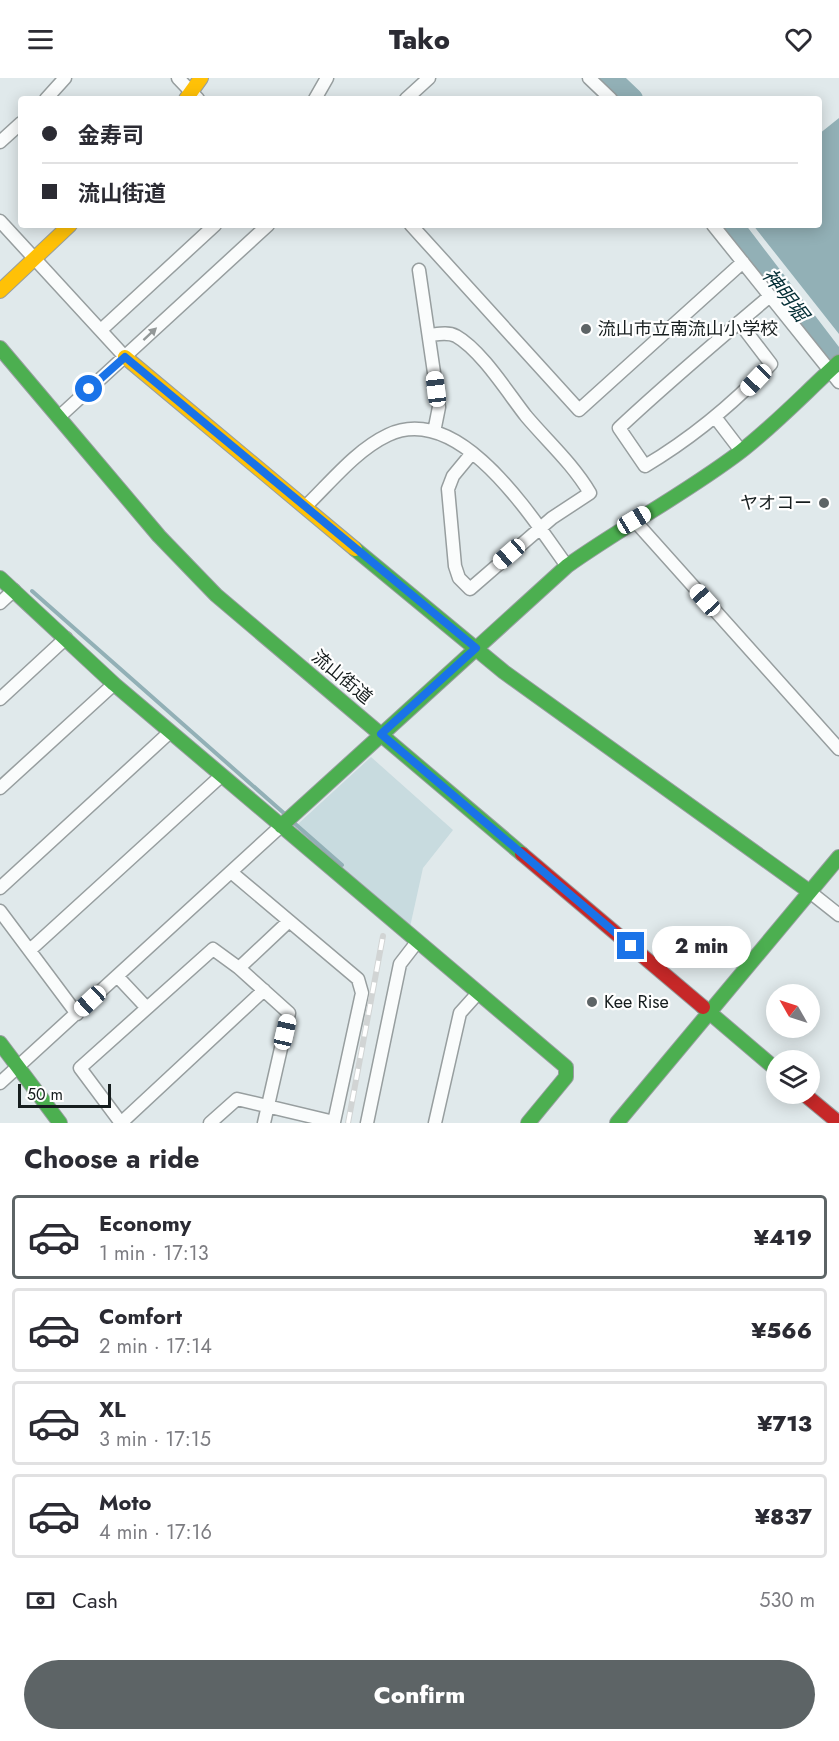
<!DOCTYPE html>
<html lang="en">
<head>
<meta charset="utf-8">
<style>
	:root { --surface:#fff; --page:#f7f7f7; --text:#2b2b33; --muted:#7c7c81; --line:#e1e1e2; --accent:#5d6466 }
	body { margin:0; font-family:Jost,"Noto Sans JP",sans-serif; background:var(--page); color:var(--text); height:100vh; display:flex; flex-direction:column; font-size:22px; white-space:nowrap }
	* { box-sizing:border-box; margin:0 }
	p { font-size:20px; color:var(--muted) }
	.icon { flex:none; width:33px; height:33px; fill:none; stroke:currentColor; stroke-width:2; stroke-linecap:round; stroke-linejoin:round }
	.map { position:relative; height:1045px; overflow:hidden }
	.sheet { display:flex; flex-direction:column; background:var(--surface); flex:1 }
	.sheet>* { flex:none }
	.hud { position:absolute; left:18px; top:18px; width:804px; height:132px; border-radius:6px; box-shadow:0 3px 15px #0003; display:grid; align-content:center; height:132px; padding:0 24px; background:var(--surface) }
	.needle { width:39px; rotate:309deg }
	.tools { position:absolute; left:766px; top:906px; display:grid; gap:12px }
	.tools a { display:grid; place-items:center; width:54px; height:54px; border-radius:50%; background:var(--surface); box-shadow:0 3px 15px #0003; font-size:30px }
	.scale { position:absolute; left:18px; bottom:15px; width:93px; box-sizing:border-box; padding-left:6px; border:3px solid #161d1e; border-top:0; font-size:16px; line-height:21px; white-space:nowrap; color:#161d1e; -webkit-text-stroke:4px #fff; paint-order:stroke }
	.end { position:absolute; width:27px; height:27px; margin:-14px; border:8px solid #1a73e8; background:#fff; box-shadow:0 0 0 3px #fff }
	.from { border-radius:50% }
	.bubble { position:absolute; height:42px; border-radius:21px; background:var(--surface); box-shadow:0 3px 15px #0003; font-size:20px; font-weight:800; line-height:42px; text-align:center }
	.car { position:absolute; width:18px; height:36px; margin:-18px -9px; border-radius:8px; box-shadow:0 0 4px 2px #0007; background:linear-gradient(#fff 24%,#345 0 40%,#fff 0 76%,#345 0 86%,#fff 0) }
	.hud b { display:flex; align-items:center; gap:21px; height:57px; font-size:22px }
	.hud b+b { border-top:2px solid var(--line) }
	.hud i { width:15px; height:15px; background:var(--text) }
	ul { padding:0; list-style:none }
	li { display:flex; align-items:center; gap:18px; height:84px; margin:0 12px 9px; padding:0 12px; border:3px solid var(--line); border-radius:6px }
	li div { flex:1 }
	li b { display:block; font-size:22px }
	li em { font-style:normal; font-weight:800 }
	li.on { border-color:var(--accent) }
	li>.icon { width:54px; height:54px; stroke-width:1.5 }
	h2 { padding:0 24px; font-size:27px; line-height:72px }
	.pay { display:flex; align-items:center; gap:15px; height:66px; padding:0 24px; font-size:22px }
	.pay p { margin-inline-start:auto }
	.cta { display:flex; gap:12px; margin-top:auto; padding:12px 24px }
	.cta a { flex:1; height:69px; border-radius:36px; background:var(--accent); color:#fff; font-size:24px; font-weight:800; line-height:69px; text-align:center }
	header { display:flex; justify-content:space-between; align-items:center; height:78px; padding:0 24px; background:var(--surface); font-size:27px; font-weight:800 }
	.map>svg:first-child { display:block }
	.green { fill:#c8dbdf }
	.water { fill:#92b0b6 }
	.lines { fill:none; stroke-linecap:round; stroke-linejoin:round }
	.stream { stroke:#92b0b6; stroke-width:4 }
	.river { stroke:#92b0b6; stroke-width:22 }
	.street-casing { stroke:#979e9f; stroke-width:15 }
	.fast-casing { stroke:#979e9f; stroke-width:16 }
	.slow-casing { stroke:#979e9f; stroke-width:16 }
	.jam-casing { stroke:#979e9f; stroke-width:16 }
	.street { stroke:#fafcfc; stroke-width:12 }
	.fast { stroke:#4caf50; stroke-width:14 }
	.slow { stroke:#ffc107; stroke-width:14 }
	.jam { stroke:#c62828; stroke-width:14 }
	.rail-casing { stroke:#d1d4d4; stroke-width:6 }
	.rail { stroke:#fff; stroke-width:4; stroke-dasharray:11; stroke-linecap:butt }
	.oneway { fill:#939898 }
	.route { stroke:#1a73e8; stroke-width:8 }
	.poi-dot { fill:#5d6466; stroke:#fff; stroke-width:2 }
	.labels { text-anchor:middle; dominant-baseline:central; stroke-width:4.5; stroke-linejoin:round; paint-order:stroke }
	.poi-label { font-size:18px; fill:#161d1e; stroke:#fff; text-anchor:start }
	.street-label { font-size:18px; fill:#161d1e; stroke:#fff }
	.water-label { font-size:20px; font-style:italic; fill:#052f36; stroke:#fff }
</style>
</head>
<body>
<header><svg class="icon" aria-label="menu" viewBox="0 0 24 24"><path d="M4 6h16M4 12h16M4 18h16"/></svg>Tako<svg class="icon" aria-label="heart" viewBox="0 0 24 24"><path d="M12 20l-8-8c-3-5 5-10 8-4 3-6 11-1 8 4z"/></svg></header>
<div class="map">
<svg width="839" height="1045" viewBox="0 0 839 1045">
	<rect width="100%" height="100%" fill="#e0e9eb"/>
	<path class="green" d="M371 679 453 752 423 790 410 849 298 753V746Z"/>
	<path class="water" d="M839 40V256L753 147H819V56Z"/>
	<g class="lines">
		<path class="stream" d="M32 513 286 737
			M293 744 342 787"/>
		<path class="river" d="M610 0 632 21
			M732 147 839 287"/>
		<g class="street-casing">
			<path id="street" d="M178 0 198 21
				M589 0 611 21
				M46 21 65 0
				M315 21 327 0
				M406 21 429 0
				M0 64 21 45
				M0 143 125 279
				M411 147 579 332 743 184
				M713 147 839 304
				M419 192 439 329 434 354
				M739 244 771 286C733 326 692 360 645 388L619 350C668 304 719 261 770 218
				M101 252 215 147
				M430 257C439 256 448 254 456 258 481 272 508 315 526 338 548 364 572 385 590 415L552 440 470 511 459 500 455 488 448 411 453 398 472 375
				M60 338 268 147
				M715 339 741 373
				M305 429C330 405 356 372 388 357 460 323 532 440 567 488
				M634 442 839 671
				M0 525 14 512
				M0 621 66 560
				M0 710 114 606
				M0 810 170 654
				M810 814 839 837
				M0 833 77 936
				M30 872 221 698
				M239 890 288 844
				M117 898 146 929
				M0 1005 281 748
				M121 1045 80 990 213 871 239 890 289 935 264 1045
				M121 1045 264 912
				M210 1045 237 1021 334 1044 362 915 358 901 231 794
				M367 1045 400 886 417 864
				M435 1045 460 935 478 915"/>
		</g>
		<g class="fast-casing">
			<path id="fast" d="M0 270 159 458 216 517 522 776
				M355 471 504 594 810 814
				M0 500 114 606 566 989V999L528 1045
				M281 748 567 488C623 448 685 416 740 374 775 347 806 314 839 284
				M703 929 777 992
				M0 965 60 1045
				M617 1045 839 779"/>
		</g>
		<g class="slow-casing">
			<path id="slow" d="M186 21 201 0
				M0 213 70 147
				M125 279 355 471"/>
		</g>
		<g class="jam-casing">
			<path id="jam" d="M522 776 703 929
				M804 1016 839 1045"/>
		</g>
		<use href="#street" class="street"/>
		<use href="#fast" class="fast"/>
		<use href="#slow" class="slow"/>
		<use href="#jam" class="jam"/>
		<g class="rail-casing">
			<path id="rail" d="M348 1045 383 858"/>
		</g>
		<use href="#rail" class="rail"/>
	</g>
	<defs><path id="oneway-solid" d="M-6-.8H1V-3.2L6.5 0L1 3.2V.8H-6Z" transform="scale(1.5)"/></defs>
	<use class="oneway" href="#oneway-solid" transform="translate(150 256) rotate(-43)"/>
	<g class="lines">
		<path class="route" d="M89 311 125 279 476 570 381 656 631 868"/>
	</g>
	<g class="poi-dot">
		<circle cx="586" cy="251" r="6"/>
		<circle cx="824" cy="425" r="6"/>
		<circle cx="592" cy="924" r="6"/>
	</g>
	<g class="labels">
		<g class="poi-label">
			<text x="598" y="251">流山市立南流山小学校</text>
			<text x="812" y="425" text-anchor="end">ヤオコー</text>
			<text x="604" y="924">Kee Rise</text>
		</g>
		<g class="street-label">
			<text transform="translate(342 599) rotate(40)">流山街道</text>
		</g>
		<g class="water-label">
			<text transform="translate(785 217) rotate(52)">神明堀</text>
		</g>
	</g>
</svg>
<div class="tools">
<a><svg class="needle" viewBox="-14 -14 28 28"><path d="M0-13l5 13h-10z" fill="#e53935"/><path d="M0 13l5-13h-10z" fill="#7c7c81"/></svg></a>
<a><svg class="icon" aria-label="layers" viewBox="0 0 24 24"><path d="M12 4l9 5-9 5-9-5zM3 14l9 5 9-5"/></svg></a>
</div>
<div class="scale">50 m</div>
<i class="end from" style="left:89px;top:311px"></i>
<i class="end" style="left:631px;top:868px"></i>
<div class="bubble" style="left:652px;top:848px;width:99px">2 min</div>
<i class="car" style="left:756px;top:302px;rotate:224deg"></i>
<i class="car" style="left:436px;top:311px;rotate:353deg"></i>
<i class="car" style="left:634px;top:442px;rotate:59deg"></i>
<i class="car" style="left:509px;top:476px;rotate:229deg"></i>
<i class="car" style="left:705px;top:522px;rotate:318deg"></i>
<i class="car" style="left:90px;top:923px;rotate:227deg"></i>
<i class="car" style="left:285px;top:954px;rotate:13deg"></i>
<div class="hud">
<b><i class="from"></i>金寿司</b>
<b><i></i>流山街道</b>
</div>
</div>
<section class="sheet">
<h2>Choose a ride</h2>
<ul>
<li class="on"><svg class="icon" aria-label="car" viewBox="0 0 24 24"><path d="M5 17H2v-5l4-1 3-4h7l3 4 3 1v5h-3M9 17h6M6 11h13"/><circle cx="7" cy="17" r="2"/><circle cx="17" cy="17" r="2"/></svg><div><b>Economy</b><p>1 min · 17:13</p></div><em>¥419</em></li>
<li><svg class="icon" aria-label="car" viewBox="0 0 24 24"><path d="M5 17H2v-5l4-1 3-4h7l3 4 3 1v5h-3M9 17h6M6 11h13"/><circle cx="7" cy="17" r="2"/><circle cx="17" cy="17" r="2"/></svg><div><b>Comfort</b><p>2 min · 17:14</p></div><em>¥566</em></li>
<li><svg class="icon" aria-label="car" viewBox="0 0 24 24"><path d="M5 17H2v-5l4-1 3-4h7l3 4 3 1v5h-3M9 17h6M6 11h13"/><circle cx="7" cy="17" r="2"/><circle cx="17" cy="17" r="2"/></svg><div><b>XL</b><p>3 min · 17:15</p></div><em>¥713</em></li>
<li><svg class="icon" aria-label="car" viewBox="0 0 24 24"><path d="M5 17H2v-5l4-1 3-4h7l3 4 3 1v5h-3M9 17h6M6 11h13"/><circle cx="7" cy="17" r="2"/><circle cx="17" cy="17" r="2"/></svg><div><b>Moto</b><p>4 min · 17:16</p></div><em>¥837</em></li>
</ul>
<div class="pay"><svg class="icon" aria-label="cash" viewBox="0 0 24 24"><path d="M3 7h18v10H3z"/><circle cx="12" cy="12" r="2"/></svg>Cash<p>530 m</p></div>
<div class="cta"><a>Confirm</a></div>
</section>
</body>
</html>
